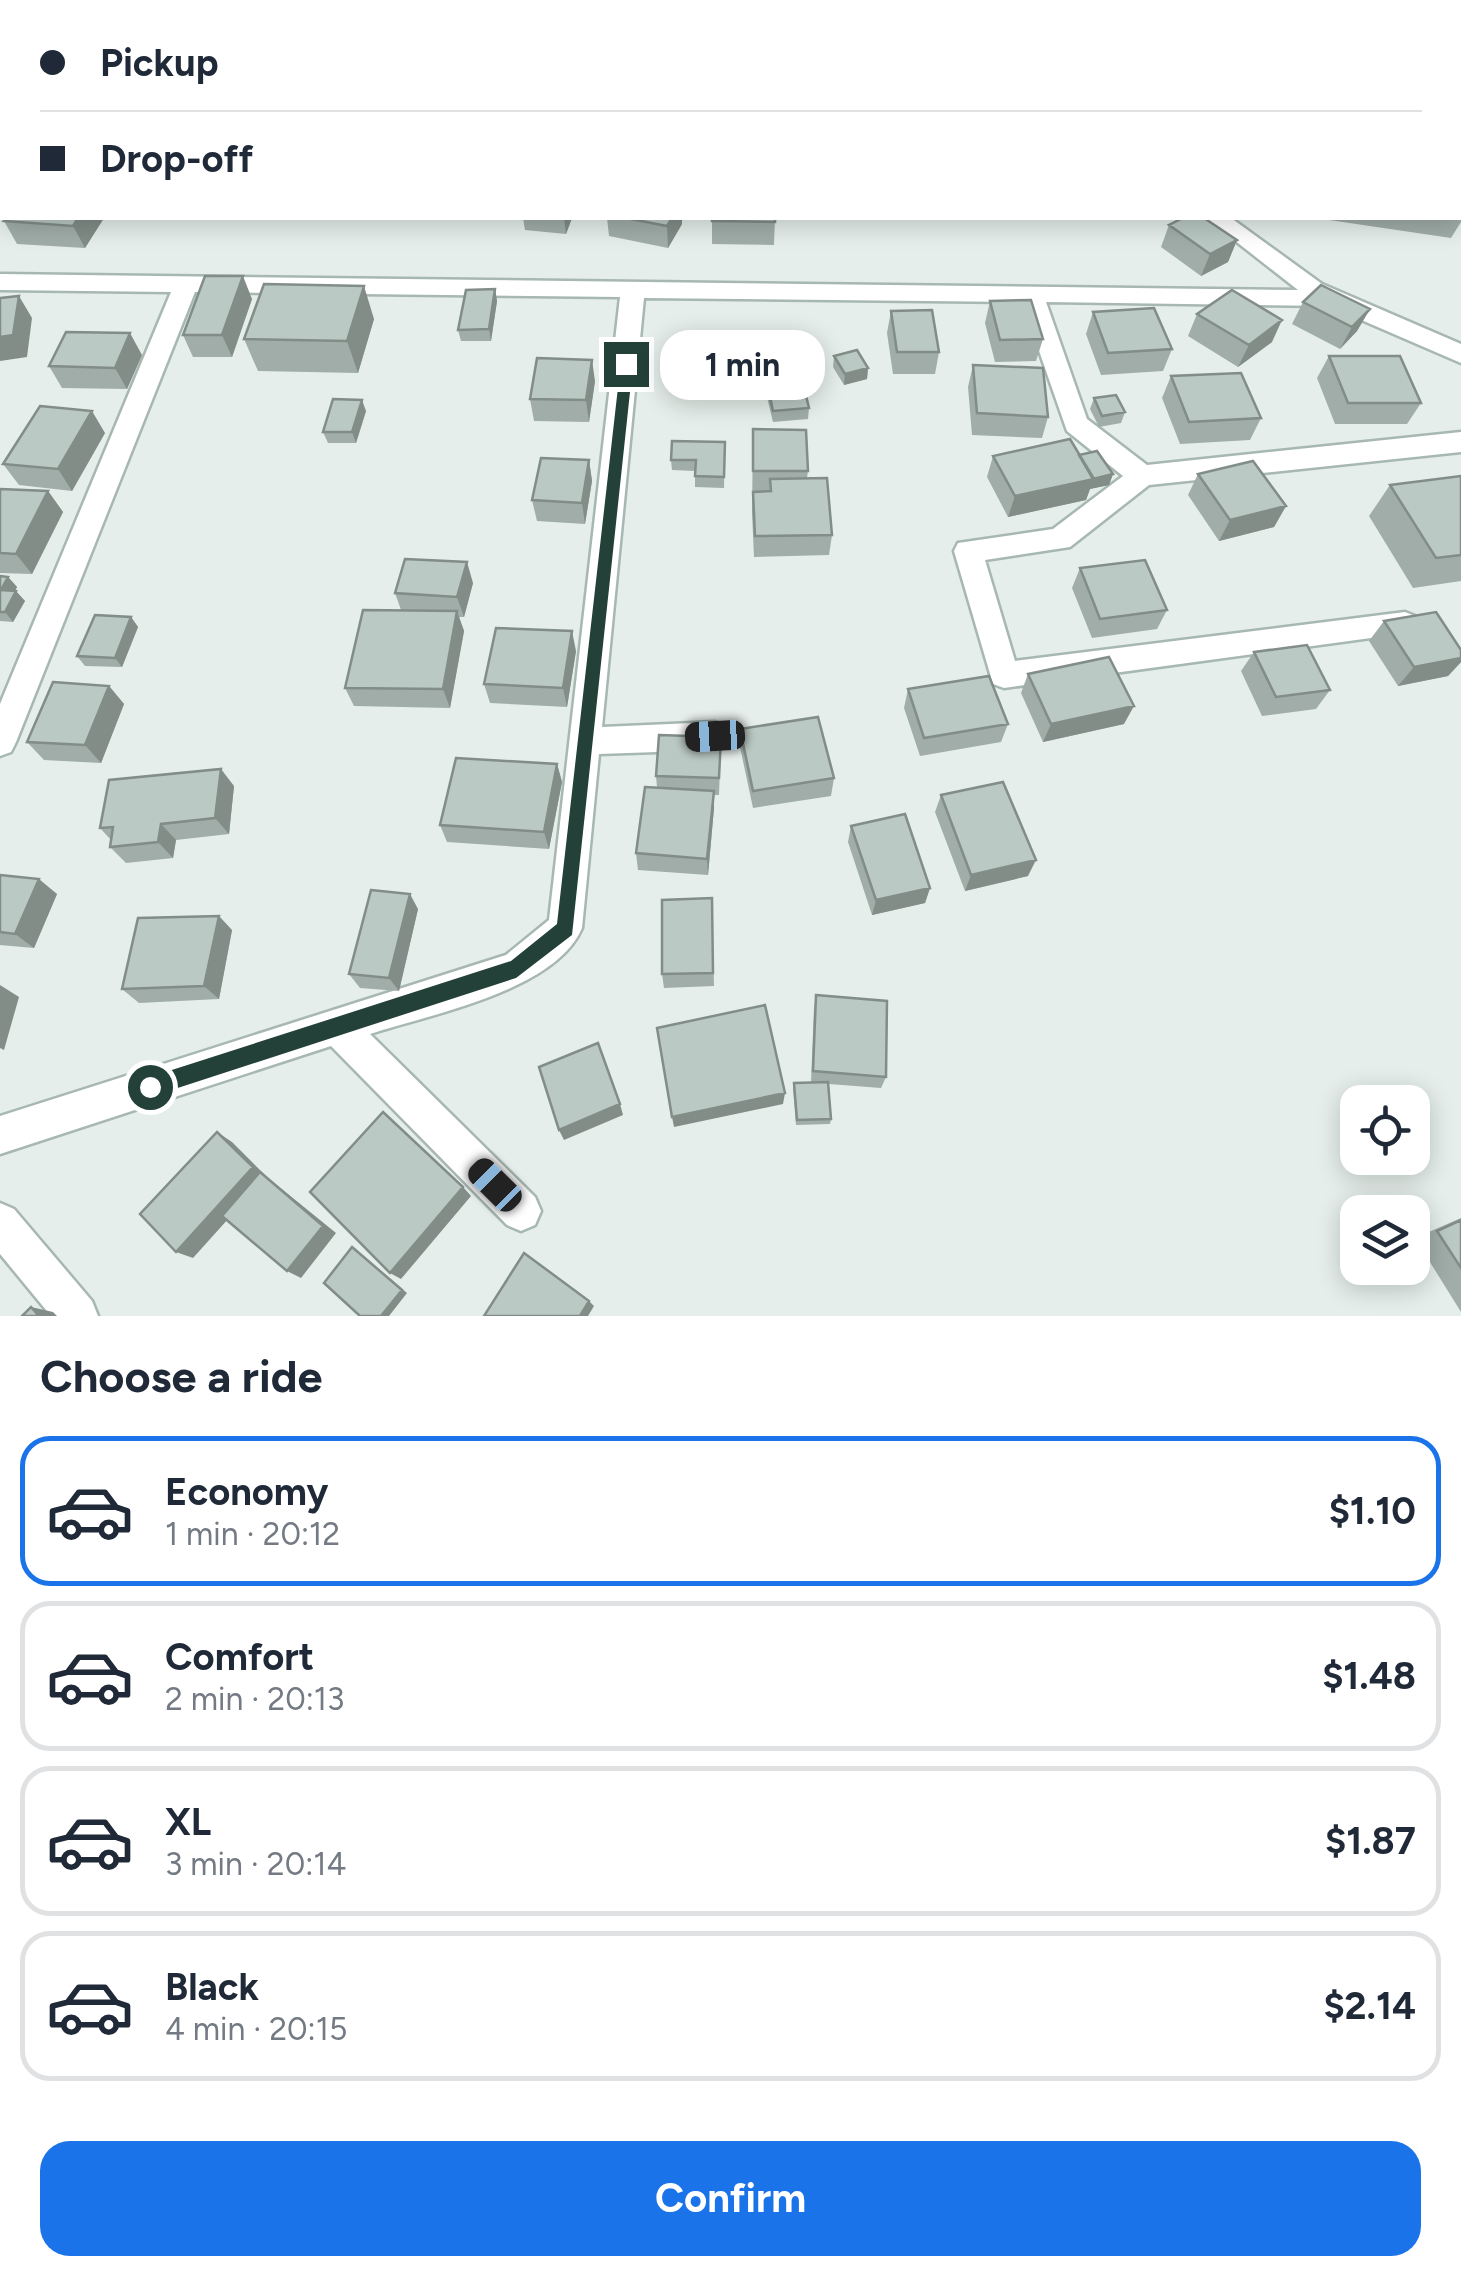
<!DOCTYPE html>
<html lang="en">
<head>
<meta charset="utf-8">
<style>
	:root { --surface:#fff; --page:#f6f6f7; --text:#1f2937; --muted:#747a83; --line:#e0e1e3; --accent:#1a73e8 }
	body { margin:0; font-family:Figtree,sans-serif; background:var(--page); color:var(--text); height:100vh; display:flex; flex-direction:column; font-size:38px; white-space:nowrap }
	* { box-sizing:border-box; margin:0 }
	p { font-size:32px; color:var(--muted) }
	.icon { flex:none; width:55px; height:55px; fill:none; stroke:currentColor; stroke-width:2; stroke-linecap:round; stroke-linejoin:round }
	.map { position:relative; height:1316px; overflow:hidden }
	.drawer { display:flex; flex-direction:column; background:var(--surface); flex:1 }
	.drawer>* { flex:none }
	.hud { position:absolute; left:0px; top:0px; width:1462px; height:220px; box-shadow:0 5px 25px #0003; display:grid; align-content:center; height:220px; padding:0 40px; background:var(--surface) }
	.buttons { position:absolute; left:1340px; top:1085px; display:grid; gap:20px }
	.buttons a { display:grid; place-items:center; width:90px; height:90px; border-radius:20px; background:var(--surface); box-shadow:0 5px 25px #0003; font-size:50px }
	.end { position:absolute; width:45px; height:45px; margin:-22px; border:12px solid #234139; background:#fff; box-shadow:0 0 0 5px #fff }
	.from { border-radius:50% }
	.bubble { position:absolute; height:70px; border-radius:30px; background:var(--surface); box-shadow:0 5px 25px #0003; font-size:32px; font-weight:700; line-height:70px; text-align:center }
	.car { position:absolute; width:30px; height:60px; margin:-30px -15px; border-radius:12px; box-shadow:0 0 8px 2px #0007; background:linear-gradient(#222 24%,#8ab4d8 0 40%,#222 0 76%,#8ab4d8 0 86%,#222 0) }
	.hud b { display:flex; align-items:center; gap:35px; height:95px; font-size:38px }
	.hud b+b { border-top:2px solid var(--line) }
	.hud i { width:25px; height:25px; background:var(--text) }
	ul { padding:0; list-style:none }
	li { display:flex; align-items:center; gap:30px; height:150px; margin:0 20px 15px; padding:0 20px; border:5px solid var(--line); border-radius:30px }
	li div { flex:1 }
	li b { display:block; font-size:38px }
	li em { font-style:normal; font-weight:700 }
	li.on { border-color:var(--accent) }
	li>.icon { width:90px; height:90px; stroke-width:1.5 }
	h2 { padding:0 40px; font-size:45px; line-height:120px }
	.action { display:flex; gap:20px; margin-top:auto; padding:20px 40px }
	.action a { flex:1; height:115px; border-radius:30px; background:var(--accent); color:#fff; font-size:40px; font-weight:700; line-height:115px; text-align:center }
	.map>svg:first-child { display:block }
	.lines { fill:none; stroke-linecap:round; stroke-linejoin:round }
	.minor-casing { stroke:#a7b7b1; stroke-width:5 }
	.minor { fill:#fff; fill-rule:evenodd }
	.wall { fill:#a0ada8 }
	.shaded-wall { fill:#828d88 }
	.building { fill:#bac9c3; stroke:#828d88; stroke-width:2.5 }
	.route { fill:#234139 }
</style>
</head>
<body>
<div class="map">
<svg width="1461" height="1316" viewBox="0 0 1461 1316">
	<rect width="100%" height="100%" fill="#e5eeea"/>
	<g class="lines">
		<g class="minor-casing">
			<path id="minor" d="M894 0H915L916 2H895Z
				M1143 0H1162L1163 2H1144Z
				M1460 96H1461V108H1460Z
				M1206 218H1231L1322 284 1461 344V363L1329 306 1046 302 1087 419 1147 465 1461 432V452L1149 485 1070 547 985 560 1015 661 1405 612 1415 616 1420 624 1415 632 1004 688 993 684 954 551 958 543 1053 529 1123 476 1067 431 1022 302 644 298 602 727 715 722 726 726 731 736 726 746 715 750 599 754 582 928C555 991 431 1014 370 1034L535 1197 541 1211 535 1225 521 1231 507 1225 331 1046 0 1154V1116L506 955 549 920 620 297 195 292 16 742 11 752 0 756V704L171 292 0 290V274L1298 290Z
				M0 1203 14 1209 92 1301 98 1316H51L0 1254Z"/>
		</g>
		<use href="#minor" class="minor"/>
	</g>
	<path class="wall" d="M109 0H256L254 2H110Z
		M1046 0H1110L1112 2H1048Z
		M1229 0H1392L1391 2H1228Z
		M0 43 2 44V87L0 91Z
		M1460 162 1461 222 1451 238 1329 220V218H1460Z
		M7 218H104L85 248 17 244 4 221Z
		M523 218H572L566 234 525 230Z
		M607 218H682V224L668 248 609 236Z
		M712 218H775L774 245 712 244Z
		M1169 225 1237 240 1228 262 1201 276 1161 247Z
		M495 289 497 301 491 341H461L458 330Z
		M252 299 232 357H193L183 335Z
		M990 301 1043 339 1036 361 995 362 985 323Z
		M1303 302 1370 309 1357 331 1340 349 1292 324Z
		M891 311 939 352 935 374H893L887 333Z
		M1093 312 1172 349 1163 371 1101 375 1086 334Z
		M1197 314 1272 342 1238 367 1188 336Z
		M374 319 358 373 258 371 244 339Z
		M142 355 127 389 62 388 49 366Z
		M834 356 868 368 867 379 844 385 833 367Z
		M1329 356 1421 403 1407 424H1335L1317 378Z
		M973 365 1048 417 1042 438 972 435 968 387Z
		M1171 376 1261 418 1250 440 1180 444 1162 398Z
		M766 378 809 408 808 419 773 422 765 389Z
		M595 381 589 422 534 421 530 399Z
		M1094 398 1125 412 1121 423 1099 427 1090 409Z
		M366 411 356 443H328L323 432Z
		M753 429 808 471 807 478 832 535 829 555 754 557 752 513Z
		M105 433 72 491 19 485 3 464Z
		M725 442 724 488 695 487V471L672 470 671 460Z
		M1079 455 1113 474 1109 485 1090 489 1086 500 1008 517 987 477 993 456Z
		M589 460 592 481 585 524 537 521 532 500Z
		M1198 474 1286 506 1274 527 1219 541 1188 495Z
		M1461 476V581L1413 588 1369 516 1390 485Z
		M0 489 48 491 63 512 32 574 0 573Z
		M1080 568 1167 610 1157 629 1092 638 1072 588Z
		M0 576 8 577 17 587 15 591 25 601 13 622 0 621Z
		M473 583 464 617H459L464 631 450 708 354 706 345 688 401 610 395 593Z
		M131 617 138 627 122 667 85 666 77 656Z
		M1384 621 1461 650V662L1448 676 1398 686 1369 641Z
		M576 651 567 707 490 703 484 684Z
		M1254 652 1330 690 1316 709 1262 716 1241 671Z
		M1028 674 1124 724 1043 742 1021 693Z
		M109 686 124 704 101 763 44 760 27 742Z
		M908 689 1008 724 1001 742 920 756 904 708Z
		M740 729 834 778 831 796 753 808 740 747Z
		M721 737 719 795H714V808L708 875 638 870 636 853 657 787 656 776Z
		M557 764 562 782 549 849 447 842 440 825Z
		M234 786 229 834 176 840 173 858 126 863 110 847 111 840 100 828Z
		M941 795 1028 876 965 891 935 812Z
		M851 826 930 888 925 903 872 915 848 842Z
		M0 875 57 894 34 948 0 945Z
		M712 898 714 986 664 988 662 974Z
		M418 909 399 991 360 988 349 974Z
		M232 930 219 999 139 1003 122 989Z
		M816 995 886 1077 881 1088 829 1084 831 1119 830 1124 796 1125 793 1088 794 1083 811 1082 814 1008Z
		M1461 1218V1312L1415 1238Z"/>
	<path class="shaded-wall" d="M237 0H256L254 2H236Z
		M78 218H104L85 248 73 226Z
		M564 218H572L566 234Z
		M672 218H682V224L668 248 667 226Z
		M1237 240 1228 262 1201 276 1210 254Z
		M243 276 252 299 232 357 222 335Z
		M364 286 374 319 358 373 347 341Z
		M495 289 497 301 491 341 489 329Z
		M19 296 32 318 27 357 0 361V337Z
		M1370 309 1357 331 1340 349 1352 327Z
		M1282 320 1272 342 1238 367 1249 345Z
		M130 333 142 355 127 389 115 368Z
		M592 360 595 381 589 422 586 400Z
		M868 368 867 379 844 385 845 374Z
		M362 400 366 411 356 443 352 432Z
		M92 411 105 433 72 491 58 469Z
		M589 460 592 481 585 524 582 503Z
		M1113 474 1109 485 1090 489 1086 500 1008 517 1015 496Z
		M48 491 63 512 32 574 16 554Z
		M1286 506 1274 527 1219 541 1230 520Z
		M467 562 473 583 464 617 457 597Z
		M8 577 17 587 10 600 1 590Z
		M16 591 25 601 13 622 5 612Z
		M457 611 464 631 450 708 443 689Z
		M131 617 138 627 122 667 115 658Z
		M572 631 576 651 567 707 563 688Z
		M1461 658V662L1448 676 1398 686 1414 667Z
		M109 686 124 704 101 763 85 745Z
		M1134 706 1124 724 1043 742 1051 724Z
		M557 764 562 782 549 849 544 832Z
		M221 769 234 786 229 834 215 818Z
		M714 791V808L708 875 707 859Z
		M161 824 176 840 173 858 158 842Z
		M1036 860 1028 876 965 891 971 875Z
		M39 879 57 894 34 948 15 934Z
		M930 888 925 903 872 915 876 900Z
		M410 894 418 909 399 991 389 978Z
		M219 916 232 930 219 999 204 986Z
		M0 985 19 997 4 1050 0 1048Z
		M785 1093 783 1104 674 1127 672 1117Z
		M620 1104 623 1115 564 1140 559 1130Z
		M217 1132 232 1142 267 1177 336 1233 301 1278 287 1271 266 1177 193 1258 176 1252Z
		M463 1187 471 1196 401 1279 390 1273Z
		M352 1247 407 1293 389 1316H381Z
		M589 1301 594 1306 588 1316H580Z
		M31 1307 53 1312 57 1316H39Z"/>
	<path class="building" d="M109 0H187L186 2Z
		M198 0H237L236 2H197Z
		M559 0H616V2H559Z
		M802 0H858L861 2H804Z
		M1062 0H1110L1112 2H1063Z
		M1297 0H1383L1380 2H1304Z
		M0 43 2 44V64L0 63Z
		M1460 162H1461V204H1460Z
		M7 218H78L73 226 4 221Z
		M626 218H672L667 226Z
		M712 218H775V222L712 221Z
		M1183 218H1204L1237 240 1210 254 1169 225Z
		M205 276H243L222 335H183Z
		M264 284 364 286 347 341 244 339Z
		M1321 285 1370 309 1352 327 1303 302Z
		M495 289 489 329 458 330 466 290Z
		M1232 290 1282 320 1249 345 1197 314Z
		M19 296 13 335 0 337V298Z
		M1031 300 1043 339 1000 340 990 301Z
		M1154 308 1172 349 1108 353 1093 312Z
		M932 310 939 352H897L891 311Z
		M66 332 130 333 115 368 49 366Z
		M857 350 868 368 845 374 834 356Z
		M1329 356H1400L1421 403H1348Z
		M537 358 592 360 586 400 530 399Z
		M973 365 1043 368 1048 417 977 413Z
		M1241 373 1261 418 1189 422 1171 376Z
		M801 375 809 408 773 411 766 378Z
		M1116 395 1125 412 1102 416 1094 398Z
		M333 399 362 400 352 432H323Z
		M40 406 92 411 58 469 3 464Z
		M753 429 806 430 808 471H753Z
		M1070 439 1094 479 1015 496 993 456Z
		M672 441 725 442 724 477 695 476 696 460H671Z
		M1097 451 1113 474 1093 479 1079 455Z
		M541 458 589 460 582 503 532 500Z
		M1253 461 1286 506 1230 520 1198 474Z
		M1461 476V555L1436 558 1390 485Z
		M827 478 832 535 755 536 753 492 771 491 770 479Z
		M0 489 48 491 16 554 0 553Z
		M405 559 467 562 457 597 395 593Z
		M1145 560 1167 610 1100 619 1080 568Z
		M0 576 8 577 1 590 16 591 5 612H0Z
		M363 610 457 611 443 689 345 688Z
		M1436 612 1461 650V658L1414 667 1384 621Z
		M95 615 131 617 115 658 77 656Z
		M496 628 572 631 563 688 484 684Z
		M1307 645 1330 690 1276 697 1254 652Z
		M1109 657 1134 706 1051 724 1028 674Z
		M989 676 1008 724 924 738 908 689Z
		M53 682 109 686 85 745 27 742Z
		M818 717 834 778 753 791 740 729Z
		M659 735 721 737 719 778 656 776Z
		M456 758 557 764 544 832 440 825Z
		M221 769 215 818 161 824 158 842 110 847 113 827 100 828 109 780Z
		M1003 782 1036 860 971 875 941 795Z
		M645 787 714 791 707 859 636 853Z
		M905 814 930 888 876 900 851 826Z
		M0 875 39 879 15 934 0 932Z
		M371 890 410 894 389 978 349 974Z
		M712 898 713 973 662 974V900Z
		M219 916 204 986 122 989 138 918Z
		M816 995 887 1001 886 1077 813 1071Z
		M765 1005 785 1093 672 1117 657 1028Z
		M598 1043 620 1104 559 1130 539 1067Z
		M828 1082 831 1119 797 1120 794 1083Z
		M383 1112 463 1187 390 1273 310 1192Z
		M217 1132 253 1167 176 1252 140 1214Z
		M260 1172 323 1226 287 1271 222 1216Z
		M1461 1220V1268L1437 1231Z
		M352 1247 402 1290 381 1316H360L324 1283Z
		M524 1253 589 1301 580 1316H484Z
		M31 1307 39 1316H22Z"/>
	<path class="route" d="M621 361 633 364 572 935 516 978 150 1097 143 1094V1080L150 1077 511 961 557 924Z"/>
</svg>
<div class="buttons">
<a><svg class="icon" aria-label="locate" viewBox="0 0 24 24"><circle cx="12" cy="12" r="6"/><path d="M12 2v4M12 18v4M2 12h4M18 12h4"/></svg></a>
<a><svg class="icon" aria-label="layers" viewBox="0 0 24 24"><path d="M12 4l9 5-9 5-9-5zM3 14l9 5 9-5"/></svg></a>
</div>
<i class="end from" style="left:150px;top:1087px"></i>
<i class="end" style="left:626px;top:364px"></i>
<div class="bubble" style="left:660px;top:330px;width:165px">1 min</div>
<i class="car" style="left:715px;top:736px;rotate:267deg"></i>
<i class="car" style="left:495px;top:1185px;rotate:315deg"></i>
<div class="hud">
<b><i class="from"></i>Pickup</b>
<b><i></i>Drop-off</b>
</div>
</div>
<section class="drawer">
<h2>Choose a ride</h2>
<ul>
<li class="on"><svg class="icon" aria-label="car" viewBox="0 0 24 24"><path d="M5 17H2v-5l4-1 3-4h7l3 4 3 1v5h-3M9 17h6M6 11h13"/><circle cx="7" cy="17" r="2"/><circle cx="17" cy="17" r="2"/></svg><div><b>Economy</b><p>1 min · 20:12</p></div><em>$1.10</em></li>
<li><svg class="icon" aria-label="car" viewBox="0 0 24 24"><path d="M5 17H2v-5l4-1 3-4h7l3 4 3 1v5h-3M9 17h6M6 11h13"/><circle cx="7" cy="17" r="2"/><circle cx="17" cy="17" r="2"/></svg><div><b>Comfort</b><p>2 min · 20:13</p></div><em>$1.48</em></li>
<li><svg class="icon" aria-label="car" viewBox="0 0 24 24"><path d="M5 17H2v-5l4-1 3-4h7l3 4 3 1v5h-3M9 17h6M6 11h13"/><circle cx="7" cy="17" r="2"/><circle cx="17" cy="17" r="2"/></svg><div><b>XL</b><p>3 min · 20:14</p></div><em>$1.87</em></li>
<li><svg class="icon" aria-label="car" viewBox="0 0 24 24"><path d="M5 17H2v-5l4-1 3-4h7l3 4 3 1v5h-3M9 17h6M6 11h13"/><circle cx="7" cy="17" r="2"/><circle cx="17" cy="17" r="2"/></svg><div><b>Black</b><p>4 min · 20:15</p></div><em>$2.14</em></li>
</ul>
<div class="action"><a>Confirm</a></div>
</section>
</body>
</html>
